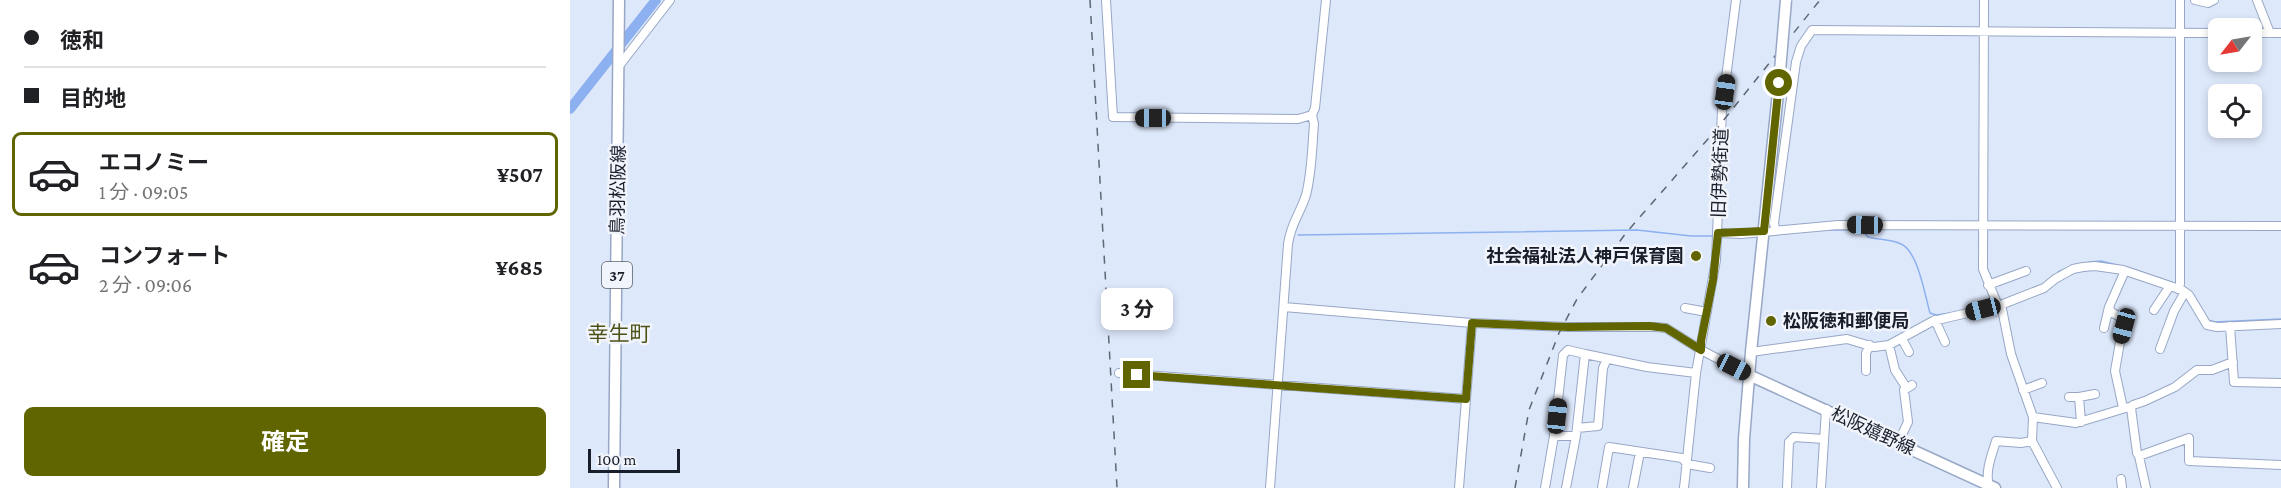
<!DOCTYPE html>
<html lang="ja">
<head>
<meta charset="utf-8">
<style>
	:root { --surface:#fff; --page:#f6f6f6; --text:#202124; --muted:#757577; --line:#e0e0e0; --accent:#616500 }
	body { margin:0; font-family:"Crimson Pro","Noto Sans JP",serif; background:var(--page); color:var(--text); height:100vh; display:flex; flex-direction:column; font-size:22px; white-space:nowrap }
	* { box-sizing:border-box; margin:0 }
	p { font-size:20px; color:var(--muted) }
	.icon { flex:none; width:33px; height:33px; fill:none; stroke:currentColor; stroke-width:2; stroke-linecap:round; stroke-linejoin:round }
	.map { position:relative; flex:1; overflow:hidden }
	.side { display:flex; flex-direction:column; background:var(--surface); width:570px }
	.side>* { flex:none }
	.banner { display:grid; align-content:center; height:132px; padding:0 24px; background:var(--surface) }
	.needle { width:39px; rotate:239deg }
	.tools { position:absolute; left:1638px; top:18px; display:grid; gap:12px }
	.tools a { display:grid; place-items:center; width:54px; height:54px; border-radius:9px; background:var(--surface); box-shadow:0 3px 9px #0003; font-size:30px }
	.scale { position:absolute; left:18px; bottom:15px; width:92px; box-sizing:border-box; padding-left:6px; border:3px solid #191f2a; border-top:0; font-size:16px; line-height:21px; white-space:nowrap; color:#191f2a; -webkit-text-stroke:4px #f1f4fb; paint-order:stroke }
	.end { position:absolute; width:27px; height:27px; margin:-14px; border:8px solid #616500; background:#fff; box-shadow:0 0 0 3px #fff }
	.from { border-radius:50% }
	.bubble { position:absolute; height:42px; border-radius:9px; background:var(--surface); box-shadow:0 3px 9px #0003; font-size:20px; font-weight:700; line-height:42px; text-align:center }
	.car { position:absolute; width:18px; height:36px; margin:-18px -9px; border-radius:8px; box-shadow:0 0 4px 2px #0007; background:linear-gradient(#222 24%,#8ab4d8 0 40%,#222 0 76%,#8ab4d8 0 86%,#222 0) }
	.banner b { display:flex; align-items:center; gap:21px; height:57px; font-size:22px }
	.banner b+b { border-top:2px solid var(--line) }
	.banner i { width:15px; height:15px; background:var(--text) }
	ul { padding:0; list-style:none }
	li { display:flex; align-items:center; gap:18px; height:84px; margin:0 12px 9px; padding:0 12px; border:3px solid transparent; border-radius:9px }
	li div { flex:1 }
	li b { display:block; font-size:22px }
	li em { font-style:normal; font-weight:700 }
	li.current { border-color:var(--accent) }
	li>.icon { width:54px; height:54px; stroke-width:1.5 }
	.primary-button { display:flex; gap:12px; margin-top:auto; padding:12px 24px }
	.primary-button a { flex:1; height:69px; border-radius:9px; background:var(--accent); color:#fff; font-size:24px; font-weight:700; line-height:69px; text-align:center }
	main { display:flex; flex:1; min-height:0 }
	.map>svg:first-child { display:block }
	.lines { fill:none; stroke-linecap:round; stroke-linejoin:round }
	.stream { stroke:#8db0f0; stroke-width:1.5 }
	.river { stroke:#8db0f0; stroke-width:10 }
	.minor-casing { stroke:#97a7c5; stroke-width:10 }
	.major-casing { stroke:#97a7c5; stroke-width:13 }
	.minor { stroke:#fff; stroke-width:8 }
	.major { stroke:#fff; stroke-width:10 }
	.rail { stroke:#5e6674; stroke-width:1.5; stroke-dasharray:8 8; stroke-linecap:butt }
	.major-bridge-casing { stroke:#97a7c5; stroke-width:13; stroke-linecap:butt }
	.major-bridge { stroke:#fff; stroke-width:10 }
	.route { stroke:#616500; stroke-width:8 }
	.poi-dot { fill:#616500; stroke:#f1f4fb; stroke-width:2 }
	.labels { text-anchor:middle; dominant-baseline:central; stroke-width:5; stroke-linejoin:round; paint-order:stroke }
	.shield { fill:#f1f4fb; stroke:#5a5f69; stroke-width:1.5 }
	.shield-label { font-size:16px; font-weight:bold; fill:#191f2a }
	.street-label { font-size:18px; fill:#191f2a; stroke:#f1f4fb }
	.poi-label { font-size:18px; font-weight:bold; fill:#191f2a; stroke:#f1f4fb; text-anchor:end }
	.quarter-label { font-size:21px; fill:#4e5116; stroke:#f1f4fb }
</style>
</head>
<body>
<main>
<section class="side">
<div class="banner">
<b><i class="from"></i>徳和</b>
<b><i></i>目的地</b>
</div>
<ul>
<li class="current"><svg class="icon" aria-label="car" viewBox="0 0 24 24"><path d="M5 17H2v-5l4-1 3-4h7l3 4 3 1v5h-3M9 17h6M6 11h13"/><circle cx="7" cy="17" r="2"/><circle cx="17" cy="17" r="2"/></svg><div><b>エコノミー</b><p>1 分 · 09:05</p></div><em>¥507</em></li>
<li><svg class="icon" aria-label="car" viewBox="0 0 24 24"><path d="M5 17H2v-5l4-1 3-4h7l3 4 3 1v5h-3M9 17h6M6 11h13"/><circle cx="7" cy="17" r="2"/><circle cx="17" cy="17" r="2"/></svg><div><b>コンフォート</b><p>2 分 · 09:06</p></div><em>¥685</em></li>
</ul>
<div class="primary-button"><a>確定</a></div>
</section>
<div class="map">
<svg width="1711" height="488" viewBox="0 0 1711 488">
	<rect width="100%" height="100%" fill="#dde8fb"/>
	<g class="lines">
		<path class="stream" d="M1259 230H1292L1298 237C1309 240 1321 239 1331 244 1348 251 1355 296 1360 313L1366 315 1381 313
			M728 235 1067 230 1121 236H1144
			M1519 262 1531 261 1547 265
			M1557 267 1604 283
			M1488 272 1497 268
			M1614 287 1622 293
			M1638 320 1645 322 1711 319"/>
		<path class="river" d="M0 109 86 0"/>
		<g class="minor-casing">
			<path id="minor" d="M536 0 543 117 728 119 742 115
				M1414 0 1413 269 1428 306 1432 309 1441 354 1463 417 1462 441 1487 488
				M1625 0 1638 3 1644 0
				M1687 0 1700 33
				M1682 33H1711
				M49 66 100 0
				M1205 229 1204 223 1226 62 1231 46 1242 30 1648 33
				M1148 233 1171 234 1268 225 1711 226
				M1553 270 1554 273 1539 307 1541 312 1554 319 1545 371 1553 408
				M1418 285 1456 271
				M1608 289 1610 284V0
				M714 307 902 323 998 327H1085L1096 328 1131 350 1181 376
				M1115 308 1137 312
				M1584 310 1600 286
				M1365 320 1375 342
				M1660 326 1664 382 1711 383
				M1534 328 1539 307
				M1332 339 1339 352
				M1319 345 1325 370 1334 384
				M1590 349 1604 311 1615 292
				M1181 352 1277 339 1304 347 1319 345 1363 321 1428 306 1474 288 1485 279 1503 269 1513 267 1525 266 1553 270 1612 290 1619 295 1637 325 1647 327 1711 324
				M1296 371V353L1300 345
				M549 373 896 399
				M1453 390 1472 383
				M1499 397H1509L1511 422
				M1509 397 1525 394
				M1463 417 1506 423 1559 407
				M1007 428 1028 426 1033 368 1037 359
				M984 436 993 355 998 350 1015 354
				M1328 443 1338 422 1334 390 1342 385
				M1569 456 1567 453 1561 408 1563 405 1575 401 1605 387 1627 370H1642L1663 362
				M1551 479 1552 488
				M700 488 718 244C721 223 730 214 736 195 742 172 742 148 744 124L742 115 745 108 756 0
				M889 488 902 323
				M975 488 984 436H1006
				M996 488 1006 436 1015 354 1077 367 1126 373
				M1032 488 1039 447 1112 458 1117 464 1140 468
				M1063 488 1070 452
				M1114 488 1126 373 1146 260 1152 109 1166 0
				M1217 488 1219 442 1224 437 1254 439
				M1251 488 1256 409
				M1419 488C1415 471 1421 457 1426 441L1451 443 1462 441
				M1576 488 1569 456 1619 438V461L1711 465"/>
		</g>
		<g class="major-casing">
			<path id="major" d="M1181 376 1425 488
				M44 488 49 0
				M1173 488 1174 439 1181 352 1209 83"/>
		</g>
		<use href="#minor" class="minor"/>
		<use href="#major" class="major"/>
		<path class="rail" d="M520 0 547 488
			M945 488 959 410 989 333 1007 299 1056 233 1144 132 1250 0"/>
		<g class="major-bridge-casing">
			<path id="major-bridge" d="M1209 83 1216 0"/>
		</g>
		<use href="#major-bridge" class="major-bridge"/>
	</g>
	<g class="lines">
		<path class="route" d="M567 375 896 399 902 323 998 327 1079 326 1096 328 1131 350V341L1143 280 1148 233 1194 231 1209 83"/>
	</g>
	<g class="poi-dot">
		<circle cx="1126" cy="256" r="6"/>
		<circle cx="1201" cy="321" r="6"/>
	</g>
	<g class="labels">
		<rect class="shield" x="32" y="262" width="30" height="26" rx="4.5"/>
		<g class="shield-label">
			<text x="47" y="275">37</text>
		</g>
		<g class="street-label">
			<text transform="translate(1150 173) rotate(-88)">旧伊勢街道</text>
			<text transform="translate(48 190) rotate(-89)">鳥羽松阪線</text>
			<text transform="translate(1303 431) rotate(25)">松阪嬉野線</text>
		</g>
		<g class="poi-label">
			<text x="1114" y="256">社会福祉法人神戸保育園</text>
			<text x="1213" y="321" text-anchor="start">松阪徳和郵便局</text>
		</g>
		<g class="quarter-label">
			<text x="49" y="334">幸生町</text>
		</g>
	</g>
</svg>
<div class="tools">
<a><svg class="needle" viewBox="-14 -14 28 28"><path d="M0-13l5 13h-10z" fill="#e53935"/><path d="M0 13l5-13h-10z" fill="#757577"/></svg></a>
<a><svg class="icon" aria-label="locate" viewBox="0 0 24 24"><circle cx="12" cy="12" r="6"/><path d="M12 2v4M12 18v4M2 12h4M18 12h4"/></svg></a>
</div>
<div class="scale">100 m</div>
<i class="end from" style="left:1209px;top:83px"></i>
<i class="end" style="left:567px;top:375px"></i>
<div class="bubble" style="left:531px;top:288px;width:72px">3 分</div>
<i class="car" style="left:1155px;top:92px;rotate:8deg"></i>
<i class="car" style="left:583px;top:118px;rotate:270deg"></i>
<i class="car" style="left:1295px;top:225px;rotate:271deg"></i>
<i class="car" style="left:1413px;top:309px;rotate:256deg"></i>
<i class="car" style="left:1554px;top:326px;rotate:195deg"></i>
<i class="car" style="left:1164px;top:367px;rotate:117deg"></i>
<i class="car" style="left:987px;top:416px;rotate:6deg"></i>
</div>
</main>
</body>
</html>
